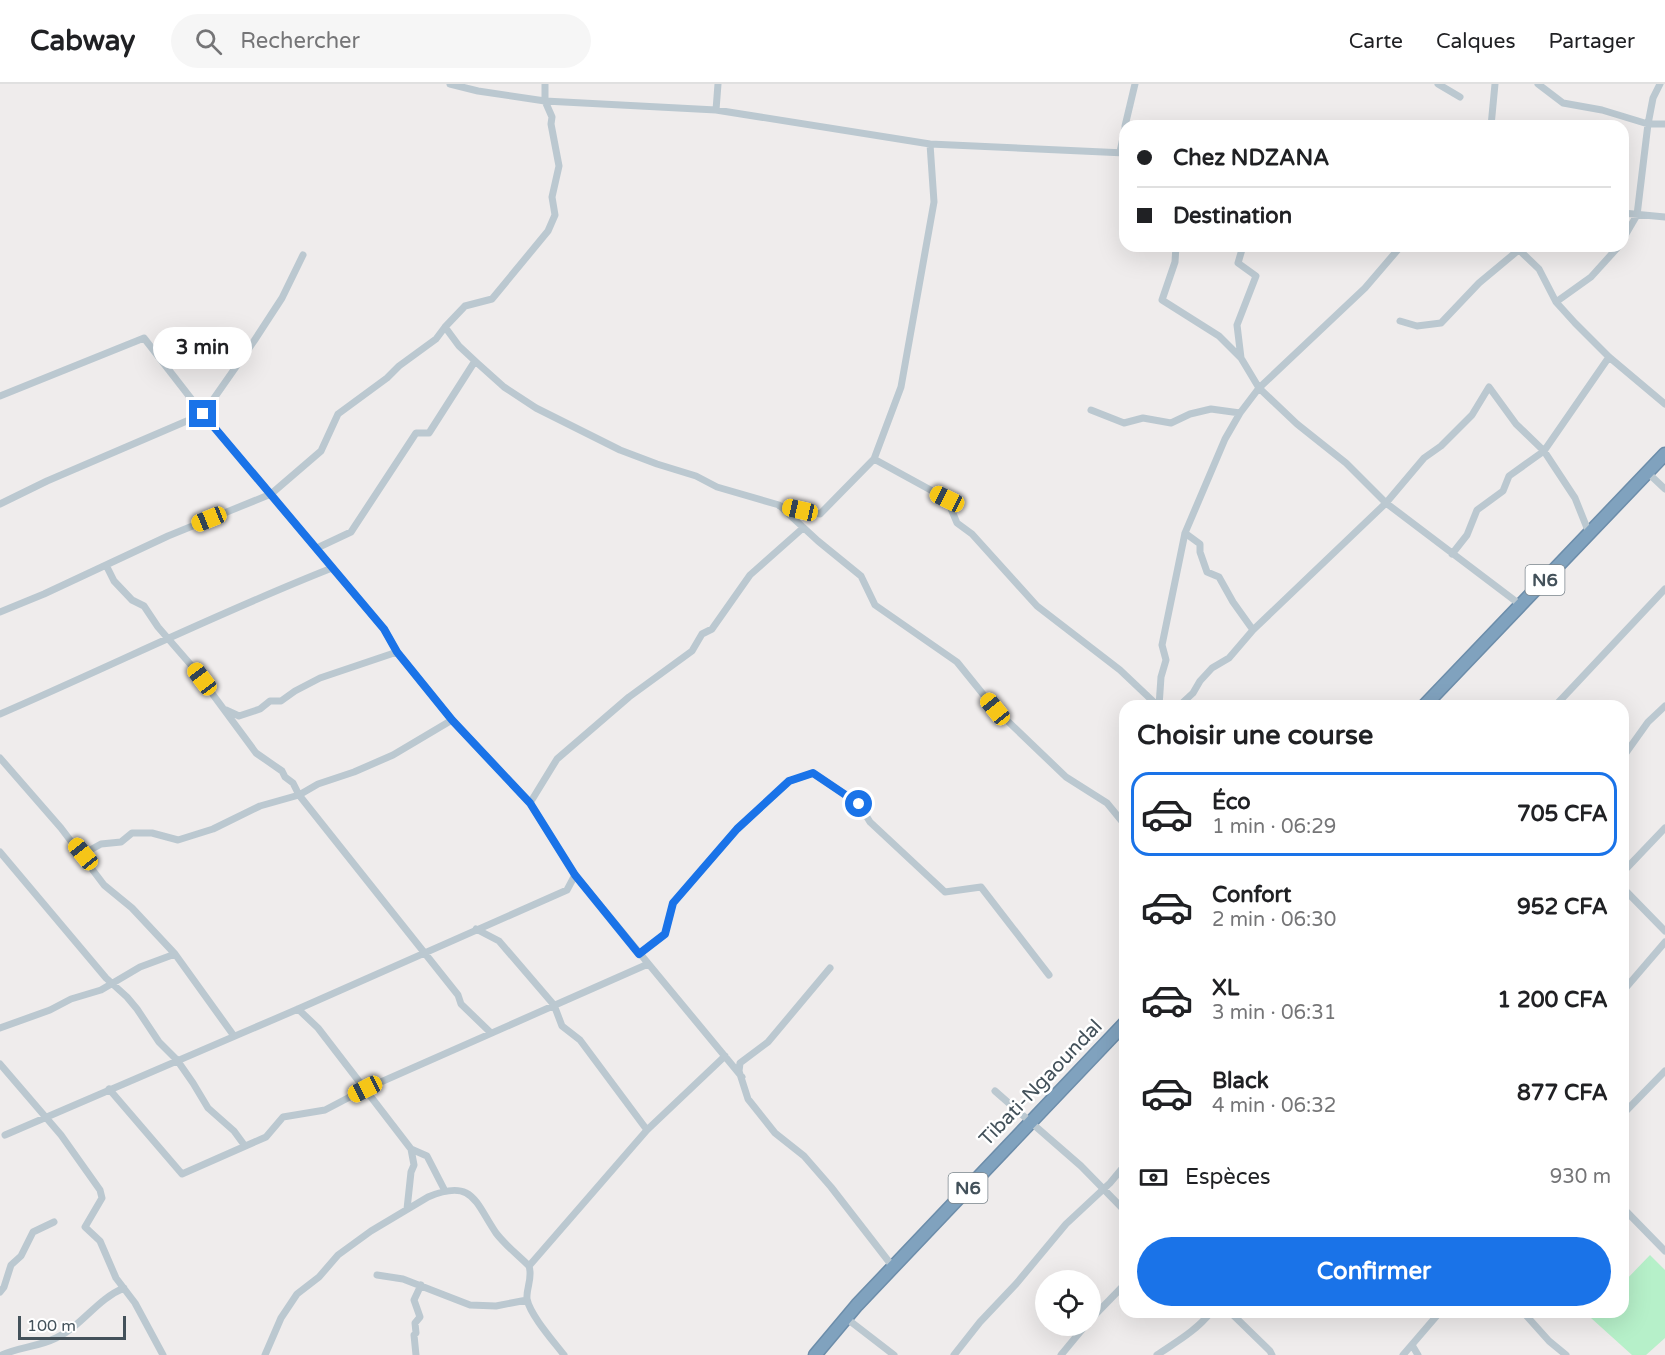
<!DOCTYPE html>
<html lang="fr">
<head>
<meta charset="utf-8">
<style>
	:root { --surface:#fff; --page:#f6f6f6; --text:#202124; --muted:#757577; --line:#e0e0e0; --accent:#1a73e8 }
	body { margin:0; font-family:"Varela Round",sans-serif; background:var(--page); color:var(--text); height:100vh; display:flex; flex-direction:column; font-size:22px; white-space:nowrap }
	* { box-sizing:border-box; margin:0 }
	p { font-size:20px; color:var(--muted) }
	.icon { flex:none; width:33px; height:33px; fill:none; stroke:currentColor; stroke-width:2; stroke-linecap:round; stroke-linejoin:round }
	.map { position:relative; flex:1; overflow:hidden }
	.drawer { position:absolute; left:1119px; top:616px; width:510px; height:618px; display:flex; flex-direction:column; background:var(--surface); border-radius:18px; box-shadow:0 6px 24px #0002 }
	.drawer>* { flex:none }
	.banner { position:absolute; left:1119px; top:36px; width:510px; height:132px; border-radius:18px; box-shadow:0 6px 24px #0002; display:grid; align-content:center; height:132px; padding:0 18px; background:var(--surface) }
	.controls { position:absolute; left:1035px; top:1186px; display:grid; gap:12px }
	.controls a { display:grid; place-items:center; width:66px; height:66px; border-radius:50%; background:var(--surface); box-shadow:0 6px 24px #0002; font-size:30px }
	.scale { position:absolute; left:18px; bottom:15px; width:108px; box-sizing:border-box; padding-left:6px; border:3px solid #43515a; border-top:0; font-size:16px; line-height:21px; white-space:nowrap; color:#43515a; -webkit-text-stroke:4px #fff; paint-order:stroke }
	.end { position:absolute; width:27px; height:27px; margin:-14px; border:8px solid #1a73e8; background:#fff; box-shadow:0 0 0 3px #fff }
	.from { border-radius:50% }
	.bubble { position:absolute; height:42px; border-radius:21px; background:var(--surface); box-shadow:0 6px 24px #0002; font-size:20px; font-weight:800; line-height:42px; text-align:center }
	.car { position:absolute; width:18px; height:36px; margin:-18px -9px; border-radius:8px; box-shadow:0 0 4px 2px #0007; background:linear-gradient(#f5c518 24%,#345 0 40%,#f5c518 0 76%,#345 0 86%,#f5c518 0) }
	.banner b { display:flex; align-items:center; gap:21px; height:57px; font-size:22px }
	.banner b+b { border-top:2px solid var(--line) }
	.banner i { width:15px; height:15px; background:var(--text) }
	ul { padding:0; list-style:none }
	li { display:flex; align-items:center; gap:18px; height:84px; margin:0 12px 9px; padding:0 6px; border:3px solid transparent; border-radius:18px }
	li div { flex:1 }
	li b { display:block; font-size:22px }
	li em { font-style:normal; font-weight:800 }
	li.on { border-color:var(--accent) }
	li>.icon { width:54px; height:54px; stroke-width:1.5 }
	h2 { padding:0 18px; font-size:27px; line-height:72px }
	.pay { display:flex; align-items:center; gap:15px; height:66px; padding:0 18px; font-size:22px }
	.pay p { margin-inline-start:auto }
	.cta { display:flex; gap:12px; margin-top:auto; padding:12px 18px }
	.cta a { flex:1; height:69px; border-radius:36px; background:var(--accent); color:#fff; font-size:24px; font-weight:800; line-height:69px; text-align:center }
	header { display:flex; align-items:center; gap:36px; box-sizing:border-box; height:84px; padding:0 30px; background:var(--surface); border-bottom:2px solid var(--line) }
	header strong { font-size:28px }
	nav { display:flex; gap:33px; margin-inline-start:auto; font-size:21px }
	.search { width:420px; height:54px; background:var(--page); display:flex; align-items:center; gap:15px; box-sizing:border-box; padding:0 21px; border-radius:33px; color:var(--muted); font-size:22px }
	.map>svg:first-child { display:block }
	.green { fill:#b6f0c9 }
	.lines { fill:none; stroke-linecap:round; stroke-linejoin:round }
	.highway-casing { stroke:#6c8daa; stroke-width:15 }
	.street { stroke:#bbc8d0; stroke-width:7 }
	.highway { stroke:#80a2be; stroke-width:12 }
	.route { stroke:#1a73e8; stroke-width:8 }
	.labels { text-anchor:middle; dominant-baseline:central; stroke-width:5; stroke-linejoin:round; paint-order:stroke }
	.shield { fill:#fff; stroke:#7b858c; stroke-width:1.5 }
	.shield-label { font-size:18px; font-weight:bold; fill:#43515a }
	.street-label { font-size:20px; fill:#43515a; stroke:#fff }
</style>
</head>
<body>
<header>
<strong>Cabway</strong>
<div class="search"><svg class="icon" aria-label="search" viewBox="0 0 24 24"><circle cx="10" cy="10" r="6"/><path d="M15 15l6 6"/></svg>Rechercher</div>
<nav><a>Carte</a><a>Calques</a><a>Partager</a></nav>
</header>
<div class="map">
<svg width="1665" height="1271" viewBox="0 0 1665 1271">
	<rect width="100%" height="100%" fill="#efecec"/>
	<path class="green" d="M1650 1171 1665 1186V1254L1646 1271H1632L1591 1234 1596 1229 1623 1228V1199Z"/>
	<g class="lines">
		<g class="highway-casing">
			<path id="highway" d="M1424 622 1665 370
				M815 1271 857 1221 1125 939"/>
		</g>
		<path class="street" d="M450 0 478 7 545 17 716 26 930 60 1125 69
			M545 0V17L552 33 551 40 559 82 552 113 555 131 548 147 492 215 465 222 445 243 459 262 475 277 504 303 536 324 620 366 657 380 696 392 717 403 779 421 818 457 861 492 875 521 957 578 995 625 1066 693 1107 719 1125 741
			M1438 0 1460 13
			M1538 0 1563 19 1602 26 1648 40H1665
			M716 26 718 0
			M1125 42 1135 0
			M1491 42 1495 0
			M1120 68 1125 44
			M1623 129 1665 133
			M1623 155 1637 131 1648 40 1653 14 1660 0
			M1176 162 1175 178 1162 216 1219 252 1241 274
			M1401 162 1365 204 1259 304 1297 340 1346 379 1386 419 1522 522
			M1515 162 1539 185 1556 218 1575 239 1609 273 1665 320
			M1556 218 1591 193 1619 162
			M1400 237 1417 242 1441 239 1479 199 1521 164
			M0 312 144 254 203 330 254 257 282 214 303 171
			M1091 326 1124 339 1143 334 1171 339 1190 330 1211 325 1240 329
			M874 375 947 415 957 439 972 450 1037 522 1120 586 1158 622
			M1648 389 1665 405
			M0 420 47 397 203 330 384 545 397 568 452 636 530 719 575 791 742 993
			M780 422 820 430 874 375 901 303 934 118 930 60
			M1185 449 1200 460V468L1207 488 1219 493 1233 518 1253 546
			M317 464 351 448 416 349H429L475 277
			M1452 470 1467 451 1477 426 1503 407 1509 392 1544 367 1609 273
			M106 481 114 497 132 516 144 522 158 543 191 581 256 669 282 687 285 693 293 699 299 711 458 911 461 920 491 949
			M0 528 44 510 168 452 271 410 321 367 338 330 387 294 399 282 436 255 445 243
			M1159 622 1161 593 1166 576 1162 561 1185 449 1225 355 1240 329 1259 304 1241 274 1237 241 1256 192 1238 179 1243 162
			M1179 622 1193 609 1200 597 1212 584 1229 574 1253 546 1386 419 1424 374 1441 362 1472 331 1489 303 1516 340 1544 367 1575 414 1589 449
			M1555 622 1665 505
			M226 626 239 632 260 625 270 617H281L295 607 320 594 397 568
			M0 630C111 582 220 528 332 484
			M1623 673 1648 638 1665 622
			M0 674 61 744 104 801 132 824 175 870 234 952
			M530 719 557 675 629 613 692 567 702 550 712 545 750 491 803 444
			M0 768 106 894 127 913 137 925 159 958 177 976 193 999 208 1024 234 1047 245 1062
			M83 770 101 760 121 758 132 749H152L178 756 213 745 260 722 299 711 318 700 354 688 393 671 452 636
			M1623 788 1665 744
			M1623 804 1665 847
			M476 845 499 857 554 921 562 942 580 956 647 1046
			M639 870 665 850 673 819 737 745 790 697 813 689 859 720 870 738 945 808 981 803 1049 891
			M830 884 768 958 740 979 739 987 748 1015 775 1049 804 1072 831 1103 893 1183
			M1623 907 1665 858
			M298 925 318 944 411 1065 414 1081 411 1088 407 1125
			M0 944 50 926 71 915 101 906 140 883 175 870
			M0 980 61 1051 100 1106 102 1114 85 1143 100 1157 116 1194 135 1219 163 1271
			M109 1005 182 1090 266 1053 283 1033 325 1026 365 1005 648 880
			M995 1007 1081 1082 1125 1127
			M1623 1030 1665 987
			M5 1051 298 925 567 806 575 791
			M411 1065 427 1072 445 1107
			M1623 1124 1665 1167
			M529 1182 647 1046 725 972
			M377 1191 403 1195 470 1221 496 1222 527 1216
			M0 1208 4 1203 11 1181 21 1172 33 1148 54 1138
			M1230 1228 1270 1267 1272 1271
			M1523 1228 1549 1257 1566 1271
			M846 1234 894 1271
			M1090 1236 1125 1200
			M1412 1261 1418 1271
			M2 1271C19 1263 38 1263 56 1254 82 1242 97 1215 124 1204
			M265 1271 281 1234 297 1210 319 1193 338 1171 371 1147 428 1113C473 1094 475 1118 496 1149 506 1162 518 1171 529 1182 533 1194 526 1204 527 1215 530 1231 554 1258 564 1271
			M416 1271 414 1251 416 1249 415 1239 420 1233 414 1216 421 1201
			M954 1271 980 1238 1016 1200 1066 1140 1110 1099 1125 1081
			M1061 1271 1085 1242
			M1157 1271C1176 1258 1196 1247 1211 1228
			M1403 1271 1440 1228"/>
		<use href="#highway" class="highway"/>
	</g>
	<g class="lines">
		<path class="route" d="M203 330 384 545 397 568 452 636 530 719 575 791 639 870 665 850 673 819 737 745 789 697 813 689 859 720"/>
	</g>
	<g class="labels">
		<g class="shield">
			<rect x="1525.5" y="481" width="39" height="30" rx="4.5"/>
			<rect x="948.5" y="1089" width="39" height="30" rx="4.5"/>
		</g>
		<g class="shield-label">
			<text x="1545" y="496">N6</text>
			<text x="968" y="1104">N6</text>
		</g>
		<g class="street-label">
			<text transform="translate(1041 999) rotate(-46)">Tibati-Ngaoundal</text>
		</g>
	</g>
</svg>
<div class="controls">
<a><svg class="icon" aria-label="locate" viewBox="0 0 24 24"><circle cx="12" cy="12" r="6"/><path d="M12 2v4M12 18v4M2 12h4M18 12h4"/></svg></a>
</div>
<div class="scale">100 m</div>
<i class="end from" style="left:859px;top:720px"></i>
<i class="end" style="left:203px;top:330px"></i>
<div class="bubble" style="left:153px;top:243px;width:99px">3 min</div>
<i class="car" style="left:947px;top:415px;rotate:296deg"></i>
<i class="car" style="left:800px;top:426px;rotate:283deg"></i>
<i class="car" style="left:209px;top:435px;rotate:248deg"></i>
<i class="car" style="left:202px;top:595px;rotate:323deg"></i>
<i class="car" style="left:995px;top:625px;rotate:321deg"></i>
<i class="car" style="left:83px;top:770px;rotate:321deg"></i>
<i class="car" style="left:365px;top:1005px;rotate:243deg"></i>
<div class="banner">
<b><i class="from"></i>Chez NDZANA</b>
<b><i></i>Destination</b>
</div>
<section class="drawer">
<h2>Choisir une course</h2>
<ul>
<li class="on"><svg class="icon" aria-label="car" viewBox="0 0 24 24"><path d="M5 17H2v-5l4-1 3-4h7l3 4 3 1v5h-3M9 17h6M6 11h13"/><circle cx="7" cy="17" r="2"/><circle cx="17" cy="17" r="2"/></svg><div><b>Éco</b><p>1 min · 06:29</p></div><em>705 CFA</em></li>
<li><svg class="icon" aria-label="car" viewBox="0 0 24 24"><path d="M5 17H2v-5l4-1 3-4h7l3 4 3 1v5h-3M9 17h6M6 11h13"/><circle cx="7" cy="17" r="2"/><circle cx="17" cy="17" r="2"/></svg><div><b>Confort</b><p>2 min · 06:30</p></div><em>952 CFA</em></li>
<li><svg class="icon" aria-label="car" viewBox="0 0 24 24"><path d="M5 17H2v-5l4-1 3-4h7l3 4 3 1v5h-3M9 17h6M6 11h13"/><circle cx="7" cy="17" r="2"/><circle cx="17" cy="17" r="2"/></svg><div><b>XL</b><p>3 min · 06:31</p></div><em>1 200 CFA</em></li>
<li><svg class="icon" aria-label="car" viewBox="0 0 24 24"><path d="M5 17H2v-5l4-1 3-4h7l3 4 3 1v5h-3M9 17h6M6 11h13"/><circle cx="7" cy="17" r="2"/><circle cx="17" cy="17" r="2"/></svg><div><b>Black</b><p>4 min · 06:32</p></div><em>877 CFA</em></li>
</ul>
<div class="pay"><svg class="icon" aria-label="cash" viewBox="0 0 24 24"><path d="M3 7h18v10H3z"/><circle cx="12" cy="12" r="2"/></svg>Espèces<p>930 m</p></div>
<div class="cta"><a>Confirmer</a></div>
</section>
</div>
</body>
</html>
